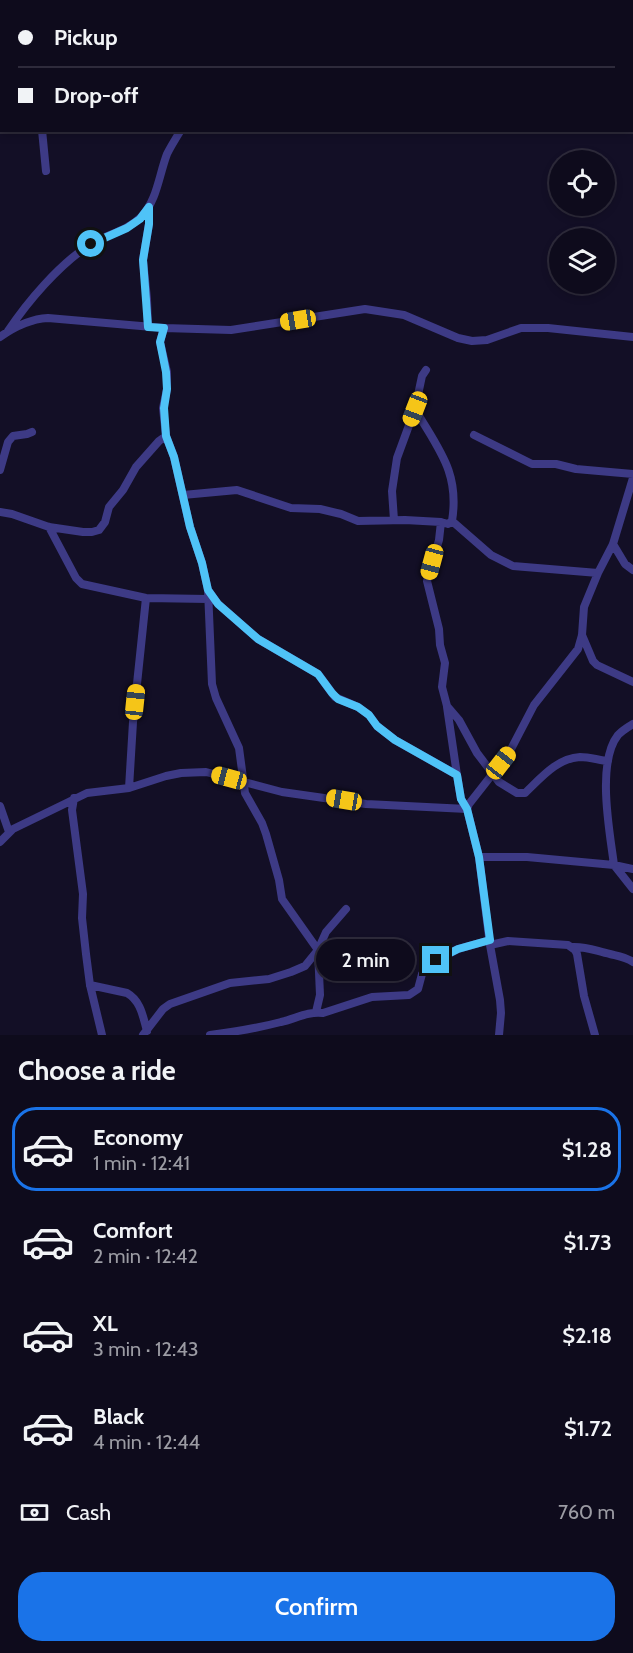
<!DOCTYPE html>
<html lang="en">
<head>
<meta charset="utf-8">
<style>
	:root { --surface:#0e0b1c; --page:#1c1929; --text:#f1f3f6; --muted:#9b9ba3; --line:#2e2b3b; --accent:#1a73e8 }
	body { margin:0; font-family:Cabin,sans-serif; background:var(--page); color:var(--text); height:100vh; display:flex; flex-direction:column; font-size:22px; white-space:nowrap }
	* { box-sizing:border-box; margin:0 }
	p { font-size:20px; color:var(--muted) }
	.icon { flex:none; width:33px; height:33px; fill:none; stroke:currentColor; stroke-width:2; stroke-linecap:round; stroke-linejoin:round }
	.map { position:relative; height:1035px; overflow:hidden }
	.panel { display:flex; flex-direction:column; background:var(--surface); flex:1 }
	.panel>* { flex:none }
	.banner { position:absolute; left:0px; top:0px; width:633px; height:132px; box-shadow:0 3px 9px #0003,0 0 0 2px var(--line); display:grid; align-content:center; height:132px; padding:0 18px; background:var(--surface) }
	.buttons { position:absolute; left:549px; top:150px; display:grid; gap:12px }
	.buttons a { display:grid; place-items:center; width:66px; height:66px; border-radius:50%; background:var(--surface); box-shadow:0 3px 9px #0003,0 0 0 2px var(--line); font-size:30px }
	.end { position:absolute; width:27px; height:27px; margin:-14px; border:8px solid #4fc3f7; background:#111; box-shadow:0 0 0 3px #111 }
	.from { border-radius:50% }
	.bubble { position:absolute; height:42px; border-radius:21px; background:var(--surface); box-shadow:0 3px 9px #0003,0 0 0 2px var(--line); font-size:20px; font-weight:600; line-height:42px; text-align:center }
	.car { position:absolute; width:18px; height:36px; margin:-18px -9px; border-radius:8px; box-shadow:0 0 4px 2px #0007; background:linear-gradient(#f5c518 24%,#345 0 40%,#f5c518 0 76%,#345 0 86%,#f5c518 0) }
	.banner b { display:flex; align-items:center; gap:21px; height:57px; font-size:22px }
	.banner b+b { border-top:2px solid var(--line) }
	.banner i { width:15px; height:15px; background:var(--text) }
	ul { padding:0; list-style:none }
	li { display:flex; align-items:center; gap:18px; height:84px; margin:0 12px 9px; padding:0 6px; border:3px solid transparent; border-radius:24px }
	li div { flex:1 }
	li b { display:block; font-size:22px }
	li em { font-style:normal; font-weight:600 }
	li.selected { border-color:var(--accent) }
	li>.icon { width:54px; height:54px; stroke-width:1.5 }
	h2 { padding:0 18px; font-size:27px; line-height:72px }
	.pay { display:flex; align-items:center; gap:15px; height:66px; padding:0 18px; font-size:22px }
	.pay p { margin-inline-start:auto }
	.button { display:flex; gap:12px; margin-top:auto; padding:12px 18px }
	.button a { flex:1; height:69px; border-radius:24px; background:var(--accent); color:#fff; font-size:24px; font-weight:600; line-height:69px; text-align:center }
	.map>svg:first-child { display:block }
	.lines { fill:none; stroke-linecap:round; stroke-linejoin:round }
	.minor { stroke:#3d3a85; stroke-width:8 }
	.route { stroke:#4fc3f7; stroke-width:8 }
</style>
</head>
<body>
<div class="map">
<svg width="633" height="1035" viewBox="0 0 633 1035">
	<rect width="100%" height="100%" fill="#130f26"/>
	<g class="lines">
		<path class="minor" d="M185 0V2
			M45 2V0
			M286 2 288 0
			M0 51H2
			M42 130 46 171
			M148 327 147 299 143 260 149 224V207
			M164 328 160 342 167 372V389L163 408 166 436 174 457 190 527 202 563 208 590 212 684 216 698 239 748 245 793 262 823 266 834 279 880 282 899 318 950 320 995 316 1012
			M8 331C28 301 58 266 89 245 106 234 126 232 141 217 157 201 159 175 167 154 171 146 176 138 181 130
			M0 337C14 327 30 319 48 318L164 328 231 330 365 309 404 315 458 338 472 341 487 340 521 328H548L633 337
			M474 435 532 464H556L576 469 633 474
			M0 470 8 442 13 436 27 434 32 432
			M183 495 237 490 291 508 320 509 341 514 358 521 405 520 441 522 448 524 452 521C460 472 438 449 415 409
			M0 512 12 514 49 527 83 532H92L99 530 105 522 109 507 123 490 136 467 159 441 166 436
			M394 520 392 491 397 458 415 409 422 376 426 370
			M452 521 491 555 513 566 598 573
			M441 522 439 540 427 581 439 629 440 645 445 663 442 687 447 706 459 720 477 753 499 782 517 793H525C540 779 557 758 580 757 589 757 599 760 608 761
			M49 527 76 578 82 584 146 598 208 599
			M613 544 625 564 633 570
			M208 590 218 604 258 639 318 674 335 697 358 707 369 715 377 726 395 740 457 775 461 799 467 809
			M582 635 593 661 597 665 633 682
			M447 707 457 775
			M633 724C628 727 622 731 618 735 596 763 610 833 614 865L633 869
			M129 788 133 722 146 598
			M74 798 72 810 83 894 82 918 86 954 90 985 102 1035
			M0 806 9 832
			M0 842 13 829 87 793 129 788 166 776 181 773 206 772 282 792 366 804 467 809
			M479 857H527L614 865 633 889
			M490 945 508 941 568 945 575 950 577 954 584 996 595 1035
			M572 947C586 946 596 951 610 954 618 956 626 957 633 962
			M90 985 127 993C141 1001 143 1017 147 1031
			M143 1035 163 1009 170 1004 230 983 269 979 291 972 305 966 318 950 326 932 346 909
			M210 1035C234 1032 258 1028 281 1022 295 1019 308 1011 323 1013L372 997 409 995 418 989 422 974 429 964 458 949 490 940
			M499 1035 501 1013 500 1000 490 945 479 857 467 809 469 804 509 753 534 705 578 649 582 635 584 607 598 573 613 544 633 478"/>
	</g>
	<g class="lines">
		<path class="route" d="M91 244 127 228 140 219 149 207V224L143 260 148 327 164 328 160 342 166 372 167 389 164 408 166 436 174 457 190 527 202 563 208 590 218 604 258 639 318 674 332 693 338 699 358 707 369 715 377 726 395 740 457 775 461 799 467 809 479 857 490 940 458 949 436 960"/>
	</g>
</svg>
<div class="buttons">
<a><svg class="icon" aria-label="locate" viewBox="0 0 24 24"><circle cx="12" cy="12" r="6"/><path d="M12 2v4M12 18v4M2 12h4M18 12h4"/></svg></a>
<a><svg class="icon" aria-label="layers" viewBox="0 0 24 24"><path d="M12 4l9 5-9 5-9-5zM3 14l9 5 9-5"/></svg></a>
</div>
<i class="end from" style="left:91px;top:244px"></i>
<i class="end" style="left:436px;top:960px"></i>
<div class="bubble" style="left:316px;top:939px;width:99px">2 min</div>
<i class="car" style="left:298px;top:320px;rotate:261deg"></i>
<i class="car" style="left:415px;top:409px;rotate:201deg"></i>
<i class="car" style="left:432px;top:562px;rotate:195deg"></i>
<i class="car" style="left:135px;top:702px;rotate:6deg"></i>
<i class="car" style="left:501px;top:763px;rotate:38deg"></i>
<i class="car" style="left:229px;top:778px;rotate:285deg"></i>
<i class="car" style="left:344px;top:800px;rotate:280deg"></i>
<div class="banner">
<b><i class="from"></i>Pickup</b>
<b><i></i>Drop-off</b>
</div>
</div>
<section class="panel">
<h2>Choose a ride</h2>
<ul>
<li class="selected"><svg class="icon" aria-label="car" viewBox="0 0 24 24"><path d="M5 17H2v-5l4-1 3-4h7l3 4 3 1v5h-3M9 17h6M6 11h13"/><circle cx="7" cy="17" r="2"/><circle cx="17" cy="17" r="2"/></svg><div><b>Economy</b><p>1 min · 12:41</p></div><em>$1.28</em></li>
<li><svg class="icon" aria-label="car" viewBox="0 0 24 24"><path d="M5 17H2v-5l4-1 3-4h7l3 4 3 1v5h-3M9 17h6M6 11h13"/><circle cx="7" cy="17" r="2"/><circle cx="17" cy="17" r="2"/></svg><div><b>Comfort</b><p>2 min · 12:42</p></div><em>$1.73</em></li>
<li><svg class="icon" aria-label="car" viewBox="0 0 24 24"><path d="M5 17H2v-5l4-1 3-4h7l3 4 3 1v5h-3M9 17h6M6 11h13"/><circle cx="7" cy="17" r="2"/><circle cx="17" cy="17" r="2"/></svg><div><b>XL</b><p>3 min · 12:43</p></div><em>$2.18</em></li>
<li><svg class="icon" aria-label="car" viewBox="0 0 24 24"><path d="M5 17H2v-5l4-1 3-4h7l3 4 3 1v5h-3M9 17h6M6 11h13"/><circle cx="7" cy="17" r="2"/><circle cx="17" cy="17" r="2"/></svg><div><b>Black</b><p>4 min · 12:44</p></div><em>$1.72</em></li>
</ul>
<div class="pay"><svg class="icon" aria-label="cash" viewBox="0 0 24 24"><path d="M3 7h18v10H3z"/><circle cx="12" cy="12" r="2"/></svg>Cash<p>760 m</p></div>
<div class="button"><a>Confirm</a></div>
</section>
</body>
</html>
